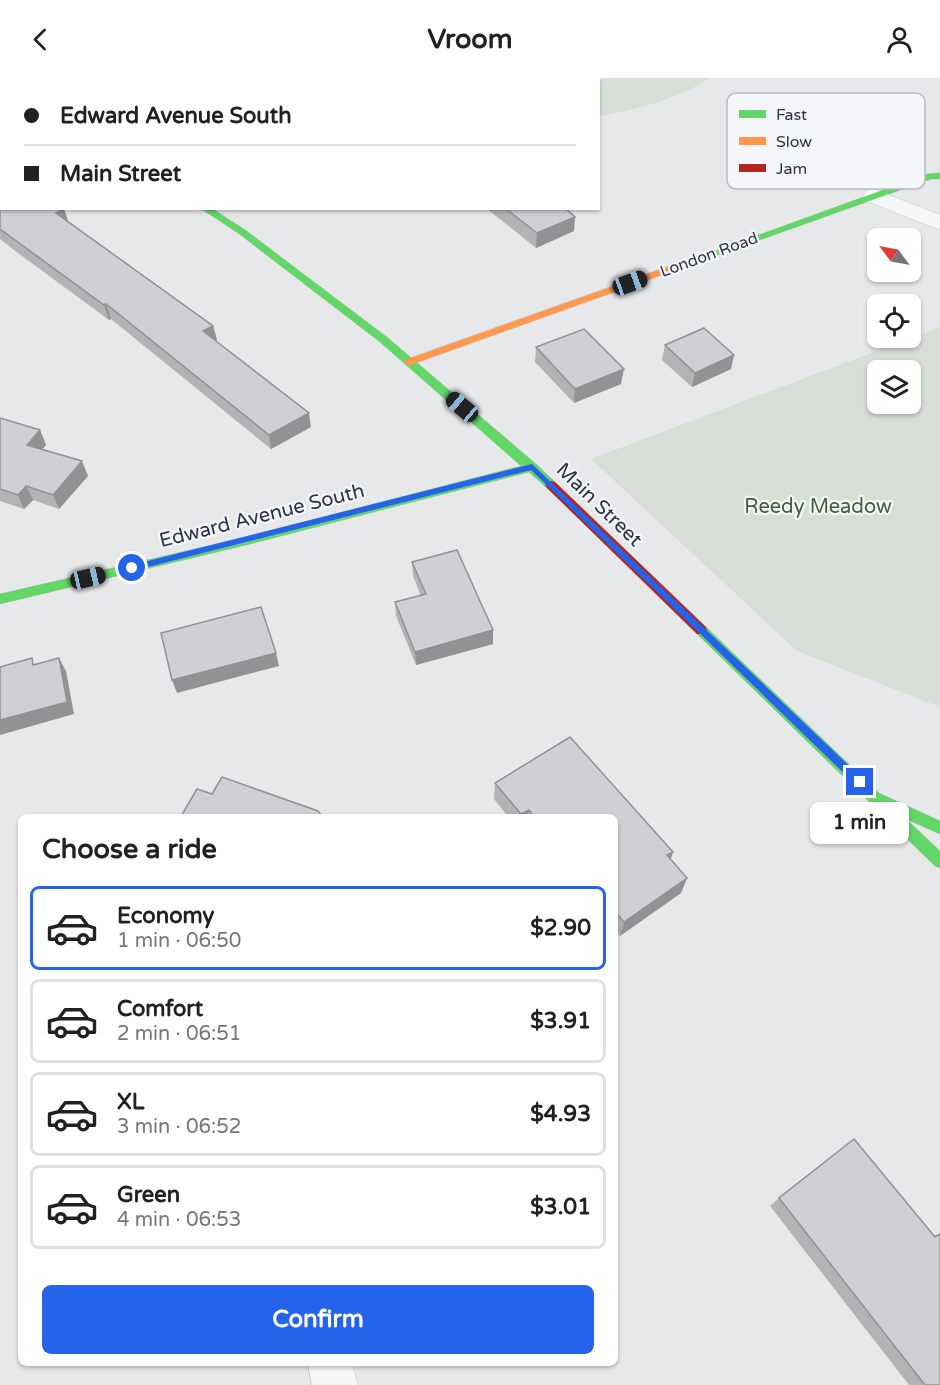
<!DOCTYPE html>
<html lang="en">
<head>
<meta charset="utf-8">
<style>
	:root { --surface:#fff; --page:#f2f2f2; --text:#202124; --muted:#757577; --line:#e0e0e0; --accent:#2563eb }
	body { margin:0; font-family:"Varela Round",sans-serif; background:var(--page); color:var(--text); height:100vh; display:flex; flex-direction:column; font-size:22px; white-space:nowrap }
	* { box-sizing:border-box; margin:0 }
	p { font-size:20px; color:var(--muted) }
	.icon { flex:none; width:33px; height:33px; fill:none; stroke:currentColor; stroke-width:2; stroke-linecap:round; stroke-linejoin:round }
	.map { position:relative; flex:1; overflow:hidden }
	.side { position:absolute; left:18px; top:736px; width:600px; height:552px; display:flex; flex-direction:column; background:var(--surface); border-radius:9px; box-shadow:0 2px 4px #0004 }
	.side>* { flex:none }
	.hud { position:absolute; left:0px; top:0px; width:600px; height:132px; box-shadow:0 2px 4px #0004; display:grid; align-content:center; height:132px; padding:0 24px; background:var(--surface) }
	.needle { width:39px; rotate:302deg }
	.fabs { position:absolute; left:867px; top:150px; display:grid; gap:12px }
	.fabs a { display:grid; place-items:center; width:54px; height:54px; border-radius:9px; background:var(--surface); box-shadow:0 2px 4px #0004; font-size:30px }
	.end { position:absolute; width:27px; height:27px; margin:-14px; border:8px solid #2563eb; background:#fff; box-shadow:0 0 0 3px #fff }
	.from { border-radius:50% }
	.bubble { position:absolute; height:42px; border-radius:9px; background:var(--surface); box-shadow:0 2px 4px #0004; font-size:20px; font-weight:700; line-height:42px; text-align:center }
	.car { position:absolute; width:18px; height:36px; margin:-18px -9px; border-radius:8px; box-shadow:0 0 4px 2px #0007; background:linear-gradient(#222 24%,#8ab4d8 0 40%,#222 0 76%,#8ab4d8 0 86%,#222 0) }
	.hud b { display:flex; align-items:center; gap:21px; height:57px; font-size:22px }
	.hud b+b { border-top:2px solid var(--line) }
	.hud i { width:15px; height:15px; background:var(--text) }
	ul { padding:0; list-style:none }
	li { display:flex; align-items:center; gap:18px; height:84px; margin:0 12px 9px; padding:0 12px; border:3px solid var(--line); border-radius:9px }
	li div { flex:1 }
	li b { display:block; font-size:22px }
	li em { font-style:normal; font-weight:700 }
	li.current { border-color:var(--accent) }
	li>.icon { width:54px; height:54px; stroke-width:1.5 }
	h2 { padding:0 24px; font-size:27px; line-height:72px }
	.button { display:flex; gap:12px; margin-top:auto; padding:12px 24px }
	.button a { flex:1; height:69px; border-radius:9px; background:var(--accent); color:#fff; font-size:24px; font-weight:700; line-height:69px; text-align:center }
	header { display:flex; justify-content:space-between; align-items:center; height:78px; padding:0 24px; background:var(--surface); font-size:27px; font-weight:700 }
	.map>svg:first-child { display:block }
	.green { fill:#d6ded6; fill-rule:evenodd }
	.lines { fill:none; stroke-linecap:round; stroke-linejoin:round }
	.street-casing { stroke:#c4c6c8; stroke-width:1 }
	.fast-casing { stroke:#c4c6c8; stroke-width:1 }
	.slow-casing { stroke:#c4c6c8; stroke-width:1 }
	.jam-casing { stroke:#c4c6c8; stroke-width:1 }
	.street { fill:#f5f6f7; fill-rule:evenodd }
	.fast { fill:#63d668; fill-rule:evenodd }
	.slow { fill:#ff974d; fill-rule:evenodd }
	.jam { fill:#b3261e; fill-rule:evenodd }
	.wall { fill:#b1b3b5 }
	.shaded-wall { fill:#909294 }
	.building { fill:#ced0d3; stroke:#909294; stroke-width:1.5 }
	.route { fill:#2563eb }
	.labels { text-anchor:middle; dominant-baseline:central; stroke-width:4.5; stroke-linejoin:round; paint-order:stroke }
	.far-street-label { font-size:16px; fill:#2b3445; stroke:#f4f6f9 }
	.street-label { font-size:20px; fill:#2b3445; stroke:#f4f6f9 }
	.park-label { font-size:20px; fill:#3f6138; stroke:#f4f6f9 }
	.key { fill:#f4f6f9; stroke:#b8bcc3; stroke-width:1.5 }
	.key-label { font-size:16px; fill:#2b3445 }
</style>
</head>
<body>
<header><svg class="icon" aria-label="back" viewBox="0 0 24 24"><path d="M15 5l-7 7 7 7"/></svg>Vroom<svg class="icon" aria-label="person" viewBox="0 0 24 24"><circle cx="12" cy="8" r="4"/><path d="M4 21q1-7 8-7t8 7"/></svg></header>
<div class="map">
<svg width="940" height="1307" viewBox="0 0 940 1307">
	<rect width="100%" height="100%" fill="#e6e8ea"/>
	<path class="green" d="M504 0H710C677 21 639 31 601 38H599L598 2Z
		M940 249V629L797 573 591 381ZM878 292H910V326H878Z"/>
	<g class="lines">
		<g class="street-casing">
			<path id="street" d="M0 67H2V81H0Z
				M874 111 940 137V152L866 123 863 118 866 113Z
				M308 1286H352L358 1307H312Z"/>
		</g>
		<g class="fast-casing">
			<path id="fast" d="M940 95V101H931L684 189 681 190 676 187 927 96Z
				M200 130H211L244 151 388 260 536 386 555 404 557 407 555 410H547L529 394 242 468 0 526V516L242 460 521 388 380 264 238 155Z
				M701 547 705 548 879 715 940 743V756L906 741 940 773V790L935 788 697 556 695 552 697 548Z"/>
		</g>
		<g class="slow-casing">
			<path id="slow" d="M0 14 2 15V20H0Z
				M681 184 686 187 684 189 413 286 409 288 404 284 405 282Z"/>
		</g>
		<g class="jam-casing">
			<path id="jam" d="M551 403 555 404 705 548 707 552 705 556H697L547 410 545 407Z"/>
		</g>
		<use href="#street" class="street"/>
		<use href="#fast" class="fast"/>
		<use href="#slow" class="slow"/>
		<use href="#jam" class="jam"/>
	</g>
	<path class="wall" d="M120 0H244L248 2H123Z
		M0 121 64 131 68 143 213 248 217 262 215 263 311 349 271 371 111 241 109 242 14 172 0 161Z
		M486 130H565L574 153 536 170Z
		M665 267 731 291 692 309 662 282Z
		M536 269 621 306 574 325 535 284Z
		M0 340 40 352 46 367 42 371 88 398 59 431 33 422 24 431 0 423Z
		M412 484 493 566 416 587 396 538 395 524 421 518 413 498Z
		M570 659 673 774 670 781 687 800 681 815 620 858 615 852V740H509L494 721 495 705Z
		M779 1120 934 1158 940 1155V1307H909L770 1128Z"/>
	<path class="shaded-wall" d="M64 131 69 146 56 135Z
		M575 139 574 153 536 170 537 155Z
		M106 226 111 241 109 242 104 227Z
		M213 248 217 262 206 268 203 253Z
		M734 277 731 291 692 309 695 295Z
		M624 291 621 306 574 325 575 311Z
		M309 335 311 349 271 371 269 357Z
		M40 352 46 367 33 381 27 367Z
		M82 383 88 398 59 431 53 417Z
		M26 408 33 422 24 431 18 417Z
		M493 552V566L416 587 415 574Z
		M276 575 279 588 177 615 172 602Z
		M59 580 66 593 74 636 0 657V642Z
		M529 732 528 740H520L521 736Z
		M673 774 668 789 667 777Z
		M687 800 681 815 620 858 624 844Z"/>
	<path class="building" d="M147 0H244L248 2H151Z
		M2 120V130H63L64 131 56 135 213 248 203 253 309 335 269 357 106 226 104 227 0 151V121Z
		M505 130H565L575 139 537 155Z
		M704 250 734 277 695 295 665 267Z
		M584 251 624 291 575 311 536 269Z
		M0 340 40 352 27 367 82 383 53 417 26 408 18 417 0 411Z
		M457 472 493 552 415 574 395 524 426 516 412 484Z
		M261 529 276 575 172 602 161 555Z
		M32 580 33 587 59 580 67 624 0 642V589Z
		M570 659 673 774 667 777 687 800 624 844 615 834V740H535L529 732 521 736 495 705Z
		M222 699 318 733 323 740H180L197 711 212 716Z
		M854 1061 935 1159 940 1156V1307H925L779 1120Z"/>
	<path class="route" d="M532 386 863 701V707H856L531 392 132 493 128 490 132 487Z"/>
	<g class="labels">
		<g class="far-street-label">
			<text transform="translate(709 177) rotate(-20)">London Road</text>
		</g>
		<g class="street-label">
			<text transform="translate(599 427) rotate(44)">Main Street</text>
			<text transform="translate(262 438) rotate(-14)">Edward Avenue South</text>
		</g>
		<g class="park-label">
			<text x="818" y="429">Reedy Meadow</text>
		</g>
	</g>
	<rect x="727" y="15" width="198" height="96" rx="9" class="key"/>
	<rect x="739" y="32" width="27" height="8" fill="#63d668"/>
	<rect x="739" y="59" width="27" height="8" fill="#ff974d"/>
	<rect x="739" y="86" width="27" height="8" fill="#b3261e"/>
	<g class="key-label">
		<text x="776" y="42">Fast</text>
		<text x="776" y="69">Slow</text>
		<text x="776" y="96">Jam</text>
	</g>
</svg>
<div class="fabs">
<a><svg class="needle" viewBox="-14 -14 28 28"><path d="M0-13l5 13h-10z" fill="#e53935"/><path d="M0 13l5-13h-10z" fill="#757577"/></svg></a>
<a><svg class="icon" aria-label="locate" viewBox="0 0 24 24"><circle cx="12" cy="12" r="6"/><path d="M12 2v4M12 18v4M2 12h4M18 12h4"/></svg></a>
<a><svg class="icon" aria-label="layers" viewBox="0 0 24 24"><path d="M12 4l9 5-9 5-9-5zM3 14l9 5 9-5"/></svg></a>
</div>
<i class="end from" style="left:132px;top:490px"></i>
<i class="end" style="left:860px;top:704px"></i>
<div class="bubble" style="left:810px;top:724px;width:99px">1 min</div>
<i class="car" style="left:630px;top:205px;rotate:70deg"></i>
<i class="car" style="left:462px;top:329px;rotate:310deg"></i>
<i class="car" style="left:88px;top:500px;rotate:77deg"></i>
<div class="hud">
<b><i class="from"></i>Edward Avenue South</b>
<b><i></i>Main Street</b>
</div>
<section class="side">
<h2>Choose a ride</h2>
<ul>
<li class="current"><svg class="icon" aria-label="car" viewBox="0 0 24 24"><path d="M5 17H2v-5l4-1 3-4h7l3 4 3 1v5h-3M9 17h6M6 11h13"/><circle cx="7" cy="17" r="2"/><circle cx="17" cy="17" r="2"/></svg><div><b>Economy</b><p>1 min · 06:50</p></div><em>$2.90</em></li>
<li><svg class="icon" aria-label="car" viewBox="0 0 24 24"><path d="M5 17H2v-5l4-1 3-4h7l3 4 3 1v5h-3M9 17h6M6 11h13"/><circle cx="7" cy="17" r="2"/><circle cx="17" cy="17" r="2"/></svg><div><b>Comfort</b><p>2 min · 06:51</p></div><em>$3.91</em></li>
<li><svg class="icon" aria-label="car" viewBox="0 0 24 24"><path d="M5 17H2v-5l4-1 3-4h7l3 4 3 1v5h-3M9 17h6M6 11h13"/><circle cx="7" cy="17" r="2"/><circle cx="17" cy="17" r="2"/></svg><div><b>XL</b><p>3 min · 06:52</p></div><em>$4.93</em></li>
<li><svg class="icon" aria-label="car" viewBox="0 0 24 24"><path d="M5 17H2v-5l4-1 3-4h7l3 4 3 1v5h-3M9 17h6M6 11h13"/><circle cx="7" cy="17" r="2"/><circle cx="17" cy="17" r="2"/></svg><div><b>Green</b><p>4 min · 06:53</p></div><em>$3.01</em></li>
</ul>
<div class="button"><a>Confirm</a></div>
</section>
</div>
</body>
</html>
